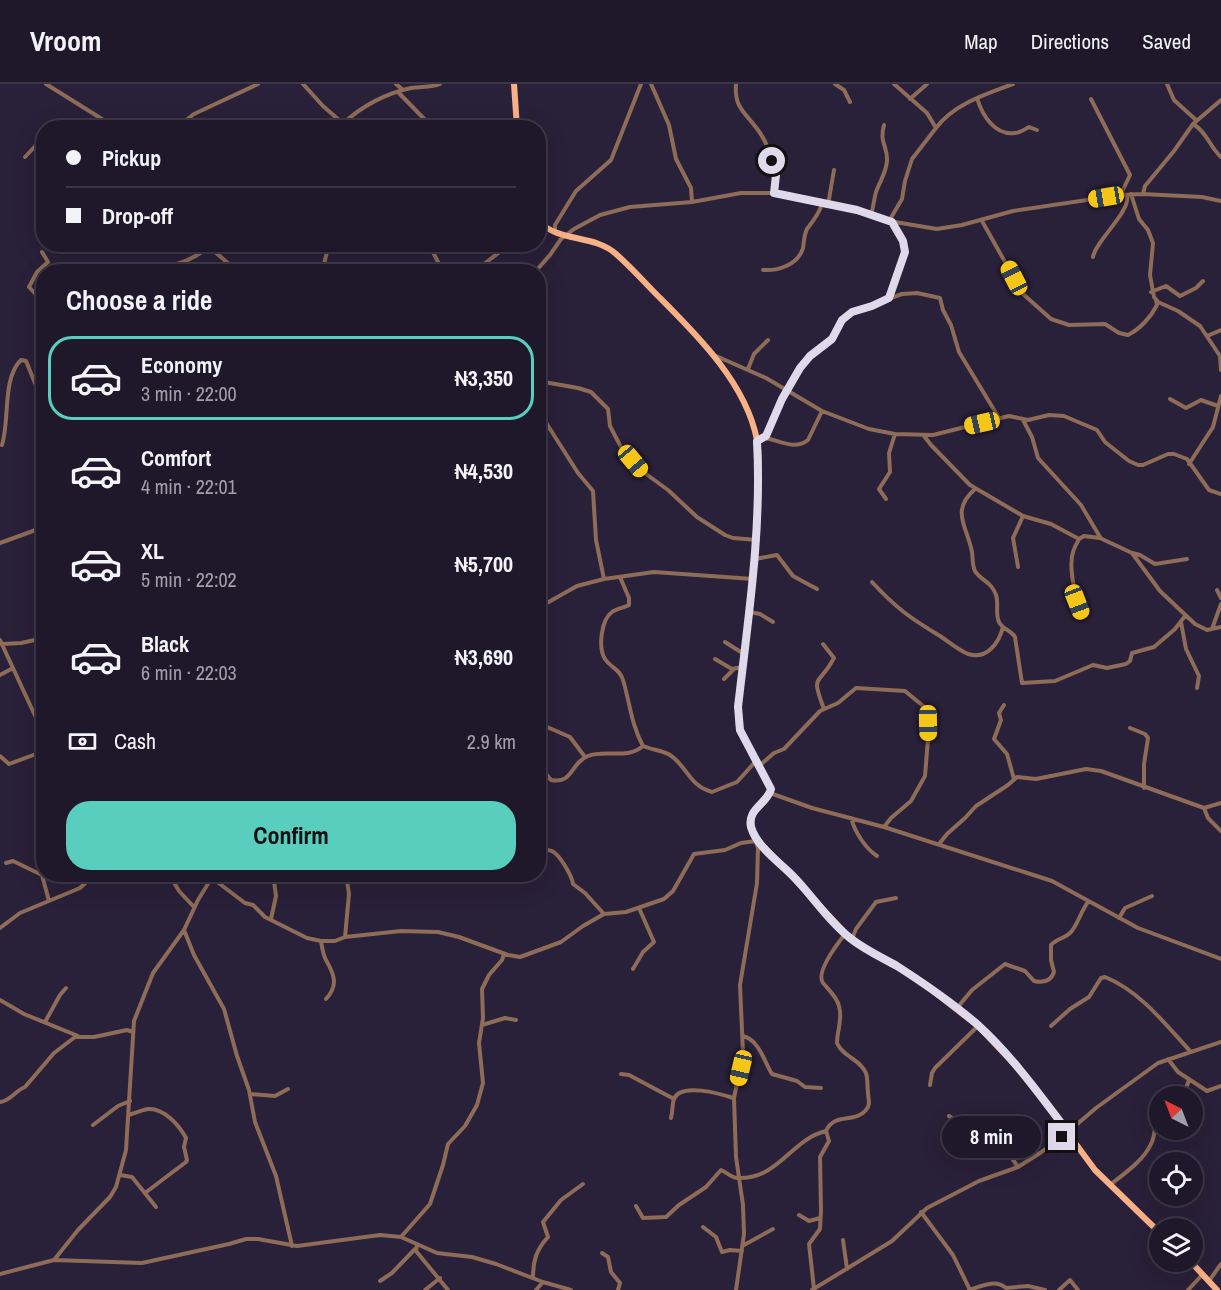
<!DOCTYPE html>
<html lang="en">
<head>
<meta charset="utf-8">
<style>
	:root { --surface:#1f182b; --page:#2c2537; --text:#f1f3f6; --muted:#a1a0a9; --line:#3c3747; --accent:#59cebe }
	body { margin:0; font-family:"Archivo Narrow",sans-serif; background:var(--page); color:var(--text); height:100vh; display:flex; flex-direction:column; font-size:22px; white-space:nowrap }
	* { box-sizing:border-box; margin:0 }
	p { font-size:20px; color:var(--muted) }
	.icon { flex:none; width:33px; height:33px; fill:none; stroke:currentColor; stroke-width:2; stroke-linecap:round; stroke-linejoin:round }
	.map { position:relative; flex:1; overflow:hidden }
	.drawer { position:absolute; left:36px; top:180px; width:510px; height:618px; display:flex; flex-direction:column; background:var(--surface); border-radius:24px; box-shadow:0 6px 24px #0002,0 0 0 2px var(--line) }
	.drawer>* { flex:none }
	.banner { position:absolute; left:36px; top:36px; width:510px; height:132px; border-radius:24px; box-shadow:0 6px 24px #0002,0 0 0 2px var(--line); display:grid; align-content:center; height:132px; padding:0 30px; background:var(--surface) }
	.needle { width:39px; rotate:318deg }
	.buttons { position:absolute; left:1149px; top:1002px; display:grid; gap:12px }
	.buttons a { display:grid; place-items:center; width:54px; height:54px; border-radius:50%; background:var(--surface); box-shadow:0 6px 24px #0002,0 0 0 2px var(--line); font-size:30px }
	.end { position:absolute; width:27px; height:27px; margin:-14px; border:8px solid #dfdaeb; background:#111; box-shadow:0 0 0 3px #111 }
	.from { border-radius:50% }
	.bubble { position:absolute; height:42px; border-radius:21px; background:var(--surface); box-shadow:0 6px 24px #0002,0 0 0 2px var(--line); font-size:20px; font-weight:800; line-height:42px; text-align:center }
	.car { position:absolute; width:18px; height:36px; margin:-18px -9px; border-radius:8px; box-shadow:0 0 4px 2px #0007; background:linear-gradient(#f5c518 24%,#345 0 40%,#f5c518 0 76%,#345 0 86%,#f5c518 0) }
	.banner b { display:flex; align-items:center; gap:21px; height:57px; font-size:22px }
	.banner b+b { border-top:2px solid var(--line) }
	.banner i { width:15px; height:15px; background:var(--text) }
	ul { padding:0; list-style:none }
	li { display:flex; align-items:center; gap:18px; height:84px; margin:0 12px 9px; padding:0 18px; border:3px solid transparent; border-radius:24px }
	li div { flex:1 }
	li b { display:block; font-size:22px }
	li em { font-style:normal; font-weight:800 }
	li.selected { border-color:var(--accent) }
	li>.icon { width:54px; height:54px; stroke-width:1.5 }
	h2 { padding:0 30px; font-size:27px; line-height:72px }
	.pay { display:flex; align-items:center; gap:15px; height:66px; padding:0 30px; font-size:22px }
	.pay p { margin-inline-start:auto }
	.button { display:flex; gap:12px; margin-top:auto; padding:12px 30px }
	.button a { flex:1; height:69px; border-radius:24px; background:var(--accent); color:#111; font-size:24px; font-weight:800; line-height:69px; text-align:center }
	header { display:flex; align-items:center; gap:36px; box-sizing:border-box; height:84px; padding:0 30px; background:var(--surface); border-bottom:2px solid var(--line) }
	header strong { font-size:28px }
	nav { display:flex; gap:33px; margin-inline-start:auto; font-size:21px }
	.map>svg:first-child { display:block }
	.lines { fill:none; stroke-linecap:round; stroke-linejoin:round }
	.minor { stroke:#8e6c57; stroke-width:4 }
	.major { stroke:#f8b187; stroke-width:6 }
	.route { stroke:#dfdaeb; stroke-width:8 }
</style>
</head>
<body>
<header>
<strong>Vroom</strong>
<nav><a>Map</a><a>Directions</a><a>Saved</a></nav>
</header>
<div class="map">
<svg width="1221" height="1206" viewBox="0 0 1221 1206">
	<rect width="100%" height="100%" fill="#292039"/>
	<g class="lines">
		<path class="minor" d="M46 0 102 35 104 44
			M303 0 323 22 348 44
			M396 0 403 6
			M651 0 669 41 676 75 691 104 692 118
			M736 0C734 24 745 28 758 46 771 64 777 87 774 109
			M835 0 844 6 850 18
			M1167 0 1174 16 1196 36
			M398 8 433 44
			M977 14C982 31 995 52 1015 49 1020 49 1025 45 1029 43L1037 46
			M910 15 927 0
			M1091 15 1130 91 1121 110
			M188 35 193 44
			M343 40C361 22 387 9 411 4 421 2 430 4 440 0
			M1193 40C1206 47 1210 63 1221 73
			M176 44 194 30 258 0
			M328 44 338 35
			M936 44C954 20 986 10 1013 0
			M25 73 41 56 44 55
			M36 103 44 95
			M1131 110 1139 135 1148 146 1153 159 1150 191 1154 213 1158 218 1178 227 1200 242 1220 272 1221 286
			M1143 110 1145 102 1174 67 1193 40 1221 16
			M828 121 834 86
			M871 131C873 124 874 116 876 108 880 97 886 89 887 77 888 62 879 60 884 41
			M889 137 902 115 905 97 912 75 936 44 927 29 894 0
			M982 137 1023 210 1051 235 1069 241 1105 240 1119 249 1128 251C1140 245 1151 233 1157 221L1156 216
			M555 147V141L576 107 611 76 641 0
			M206 160 238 188
			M429 160 443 188
			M42 168 48 178 37 188 29 203 44 219
			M1093 173C1096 156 1131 128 1127 111
			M147 183C170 185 191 177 209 163
			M763 186C778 187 798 181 803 164 804 158 804 151 807 145 813 137 819 130 822 120
			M248 188 270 180 320 188
			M322 188 329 160
			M468 188 484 180 510 160
			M535 188 550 171 561 155 574 145 600 131 630 123 692 118 741 109H774L857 126 889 137 937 145 962 141 1013 127 1121 111 1143 110 1202 113 1221 117
			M1151 208 1166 202 1180 212 1196 204 1203 197
			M890 213 905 168 903 157 892 138
			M1207 252 1221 246
			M716 272 766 294 822 327 869 345 895 350 933 351 1009 332 1028 336 1049 331 1064 332 1097 346 1105 358 1129 377 1138 381H1143L1168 370H1174L1187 375 1209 406 1221 410
			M748 285 754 270 768 256
			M538 295 544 298 578 304 591 308 608 325 610 342 623 367 642 387 668 406 697 433 725 451 733 454 757 456
			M1170 315 1186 324 1201 316 1218 322
			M538 319 547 299
			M538 330 543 334 578 389 593 407 596 456 604 495
			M1023 336 1032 353 1038 374 1081 421 1100 453
			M924 352 931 361 970 401 1023 432 1051 440 1079 455 1084 452 1100 454 1132 469 1160 507 1195 540 1207 546 1221 543
			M765 354C779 356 794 367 808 356L822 327
			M757 357 766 352 782 315 800 284 810 272 832 255 840 239 846 233 852 228 902 210 917 209 940 214 943 226 951 241 959 268 999 334
			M2 361C10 336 2 294 21 276L26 277 37 304 44 313
			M1189 380 1213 343 1221 312
			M975 405C950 427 967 442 972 468 973 474 972 481 975 487 980 496 992 498 996 511 999 519 995 530 999 538 1002 545 1011 546 1015 553L1022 599 1055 597 1093 581 1107 584 1126 580 1130 577 1132 569 1154 563 1175 545 1185 532
			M886 415 879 405 890 388 889 369 895 350
			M1079 455C1077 459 1074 464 1073 468 1068 484 1076 516 1082 531
			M0 459 44 443
			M1132 469 1140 471 1155 480 1187 475
			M755 475 777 471 793 492 817 505
			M1018 483 1013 454 1023 432
			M620 493 629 514V521C624 524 617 524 612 528 601 536 598 564 605 575 611 584 620 585 623 596 630 619 631 640 643 662 652 666 662 666 670 671 687 682 689 702 712 708L737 698 756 677
			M872 498C896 524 910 534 940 552 949 558 958 566 968 570 987 576 999 559 1003 543
			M1217 506 1221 514
			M538 524 577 502 604 495 654 488 753 495
			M749 528 760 530 773 538
			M1181 538 1186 565 1199 592 1197 604
			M1212 545 1221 520
			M0 556 44 651
			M725 558 744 570
			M2 560 21 559 44 554
			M823 560 834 574C819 603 810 588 824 625
			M715 575 732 585 742 583
			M0 591 13 584
			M724 595 734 585
			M1004 621 999 629 1001 636 994 655 1007 670 1014 695
			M538 639 570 653 585 673
			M1130 644 1145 650 1148 654 1144 680V704
			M0 672 9 680 44 667
			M538 680 551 696C574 700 570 679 588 672 605 665 627 676 643 662
			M759 682 774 669 784 665 820 627 838 619 856 604 905 607 928 626V655L925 692 911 717 891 734 884 743
			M770 709 812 724 884 743 1052 797 1138 844 1221 875
			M1204 724 1221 719
			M851 734C855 748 865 764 877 772
			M939 760 947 750 965 734 976 722 1008 701 1017 693 1036 695 1086 685 1101 687 1204 724 1208 734 1221 747
			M538 763C543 767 547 765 552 767 560 771 572 792 573 800L585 809 604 830
			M6 779 13 777 42 791 49 817
			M169 790 179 807 194 823
			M417 790 418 792
			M212 794 245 819 253 821 265 833 307 854 321 857H335L345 853 401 847 438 848 459 853 508 871 520 873 561 858 583 842 604 830 626 828 664 815 673 807 694 770 725 766 741 759 756 757
			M1119 834 1125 824 1152 812
			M271 835 276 812 273 790
			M0 844 20 829 80 804 95 790
			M184 846 194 871 224 925 237 972 249 1006 255 1038 276 1092 292 1162
			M345 853 349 810 346 790
			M852 855 856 845 876 818 896 814
			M321 857C322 863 323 871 326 876 334 890 339 901 326 915
			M633 885 643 868 654 858 639 824
			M0 916 24 930 78 952
			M957 924 972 906 1005 880 1025 887 1034 897C1043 899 1051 897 1054 888L1051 876V861C1056 855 1066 854 1071 848 1078 840 1081 827 1088 818
			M45 938 60 911 66 904
			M482 941 505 934 516 936
			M1051 942 1070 925 1089 913 1101 894 1105 893C1140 907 1165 940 1190 967
			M743 952C759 956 764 977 772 990L797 997 805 1003 821 1004
			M1168 975 1178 988 1207 1007 1221 1002
			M621 990 629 991 674 1015
			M930 1001 932 989 935 984 978 942
			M250 1010 275 1012 288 1005
			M1180 1012 1185 1007 1189 996
			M0 1018C10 1017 15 1007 25 1003L54 969 75 953H94L127 946 133 948
			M129 1031C135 1029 142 1026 148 1025 164 1024 179 1041 186 1054L184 1063 187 1076 186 1078 145 1109
			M949 1032 959 1039 991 1044 1018 1083
			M671 1034C673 1027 672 1020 674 1015 680 998 721 1010 733 1014
			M93 1041 118 1022 130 1017
			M120 1091 132 1093 156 1123
			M1110 1101C1125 1089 1143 1077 1151 1060 1156 1051 1153 1041 1160 1032
			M636 1122 643 1134 666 1133 679 1121 706 1103 721 1086C726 1088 731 1093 737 1094 779 1096 791 1055 826 1047
			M921 1128 953 1171 970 1206
			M799 1131 809 1137 820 1134
			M703 1143 716 1153 722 1168 730 1166 742 1167
			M401 1153 430 1120 443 1081 448 1060 465 1042 477 1021 483 999 479 959 483 934 482 905 489 891 502 876 504 870
			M843 1156 847 1185
			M417 1160 416 1167 448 1206
			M744 1161 773 1145
			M602 1169 608 1173 611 1188 620 1199 618 1206
			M54 1176 78 1146 110 1113 116 1103 126 1066 134 937 153 889 184 846 198 816 214 790
			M0 1190 54 1176 142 1179 229 1160 246 1155H258L297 1162 380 1151 401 1153 437 1169 472 1173 496 1180 543 1198 571 1206
			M533 1194C533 1177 536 1166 548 1153L543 1138 561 1116 583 1100
			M380 1197 392 1189 415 1165
			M1209 1197 1221 1180
			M814 1205 809 1160 820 1145 821 1127 820 1073 829 1057 826 1047C834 1028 855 1040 866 1026 871 1021 868 1015 868 1008 867 1002 868 995 866 989 860 975 843 973 837 959 837 946 843 936 839 922 837 913 829 906 823 899 815 888 838 859 845 850
			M425 1206 440 1194
			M536 1206 543 1198
			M736 1206 744 1150 743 1121 736 1073 734 1014 743 969 740 901 757 799 758 764 755 755
			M812 1206 892 1157 927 1124 979 1097 1018 1083 1040 1069 1062 1053 1096 1024 1158 979 1221 958
			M969 1206C982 1202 995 1195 1006 1204L1028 1202 1045 1206
			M1059 1206 1070 1196 1078 1206
			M1188 1206 1203 1190"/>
		<path class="major" d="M514 0 517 44
			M538 137C560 159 594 150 616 170 631 183 644 198 658 212 697 251 746 299 757 356 760 372 758 390 758 406 758 478 746 551 738 623L739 646 771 705C765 728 744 720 754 752L849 853 864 864 915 893 978 942 1017 983 1039 1010 1095 1086 1160 1149
			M1191 1178 1217 1206"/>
	</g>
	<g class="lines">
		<path class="route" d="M772 77 776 91 774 109 857 126 892 138 903 157 905 168 889 214 872 222 852 228 842 236 832 255 810 272 800 284 782 315 766 352 757 357C762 446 748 535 738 623L740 646 771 705C767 720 747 725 751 743 757 763 778 777 792 791 812 811 827 836 850 854 865 866 881 873 897 882 925 900 953 919 978 941 1012 972 1040 1011 1068 1048L1062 1053"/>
	</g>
</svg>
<div class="buttons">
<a><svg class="needle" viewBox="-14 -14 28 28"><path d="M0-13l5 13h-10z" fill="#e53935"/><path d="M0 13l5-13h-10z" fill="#a1a0a9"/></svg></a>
<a><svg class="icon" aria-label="locate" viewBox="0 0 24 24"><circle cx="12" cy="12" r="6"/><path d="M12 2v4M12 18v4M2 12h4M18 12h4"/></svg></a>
<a><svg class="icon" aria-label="layers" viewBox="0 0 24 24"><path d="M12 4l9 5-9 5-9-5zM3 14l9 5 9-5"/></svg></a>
</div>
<i class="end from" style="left:772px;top:77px"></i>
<i class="end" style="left:1062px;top:1053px"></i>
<div class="bubble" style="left:942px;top:1032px;width:99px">8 min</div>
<i class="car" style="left:1106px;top:113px;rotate:260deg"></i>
<i class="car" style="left:1014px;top:194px;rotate:333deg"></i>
<i class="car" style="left:982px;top:339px;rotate:257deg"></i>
<i class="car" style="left:633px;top:377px;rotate:140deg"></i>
<i class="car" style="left:1077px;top:518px;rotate:159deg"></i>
<i class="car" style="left:928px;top:639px;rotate:179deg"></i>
<i class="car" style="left:741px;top:984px;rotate:193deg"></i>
<div class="banner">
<b><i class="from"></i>Pickup</b>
<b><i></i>Drop-off</b>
</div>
<section class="drawer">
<h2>Choose a ride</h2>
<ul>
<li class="selected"><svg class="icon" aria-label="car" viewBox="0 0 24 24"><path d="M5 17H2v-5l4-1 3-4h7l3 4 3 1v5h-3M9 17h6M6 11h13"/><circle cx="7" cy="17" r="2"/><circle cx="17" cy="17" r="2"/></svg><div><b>Economy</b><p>3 min · 22:00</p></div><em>₦3,350</em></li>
<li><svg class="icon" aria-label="car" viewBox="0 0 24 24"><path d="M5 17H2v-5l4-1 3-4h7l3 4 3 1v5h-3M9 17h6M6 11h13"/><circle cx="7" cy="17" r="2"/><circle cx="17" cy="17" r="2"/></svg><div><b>Comfort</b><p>4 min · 22:01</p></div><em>₦4,530</em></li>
<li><svg class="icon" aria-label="car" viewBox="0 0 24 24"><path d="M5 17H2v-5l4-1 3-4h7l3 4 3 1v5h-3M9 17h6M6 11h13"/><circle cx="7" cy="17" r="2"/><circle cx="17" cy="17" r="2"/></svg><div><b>XL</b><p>5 min · 22:02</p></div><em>₦5,700</em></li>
<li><svg class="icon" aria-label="car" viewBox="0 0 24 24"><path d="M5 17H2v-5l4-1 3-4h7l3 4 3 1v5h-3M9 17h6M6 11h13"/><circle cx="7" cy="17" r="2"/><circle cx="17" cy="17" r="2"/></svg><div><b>Black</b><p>6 min · 22:03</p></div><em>₦3,690</em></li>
</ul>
<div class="pay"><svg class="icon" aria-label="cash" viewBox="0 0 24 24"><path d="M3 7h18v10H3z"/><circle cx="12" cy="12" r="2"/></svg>Cash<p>2.9 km</p></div>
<div class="button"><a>Confirm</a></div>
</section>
</div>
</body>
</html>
